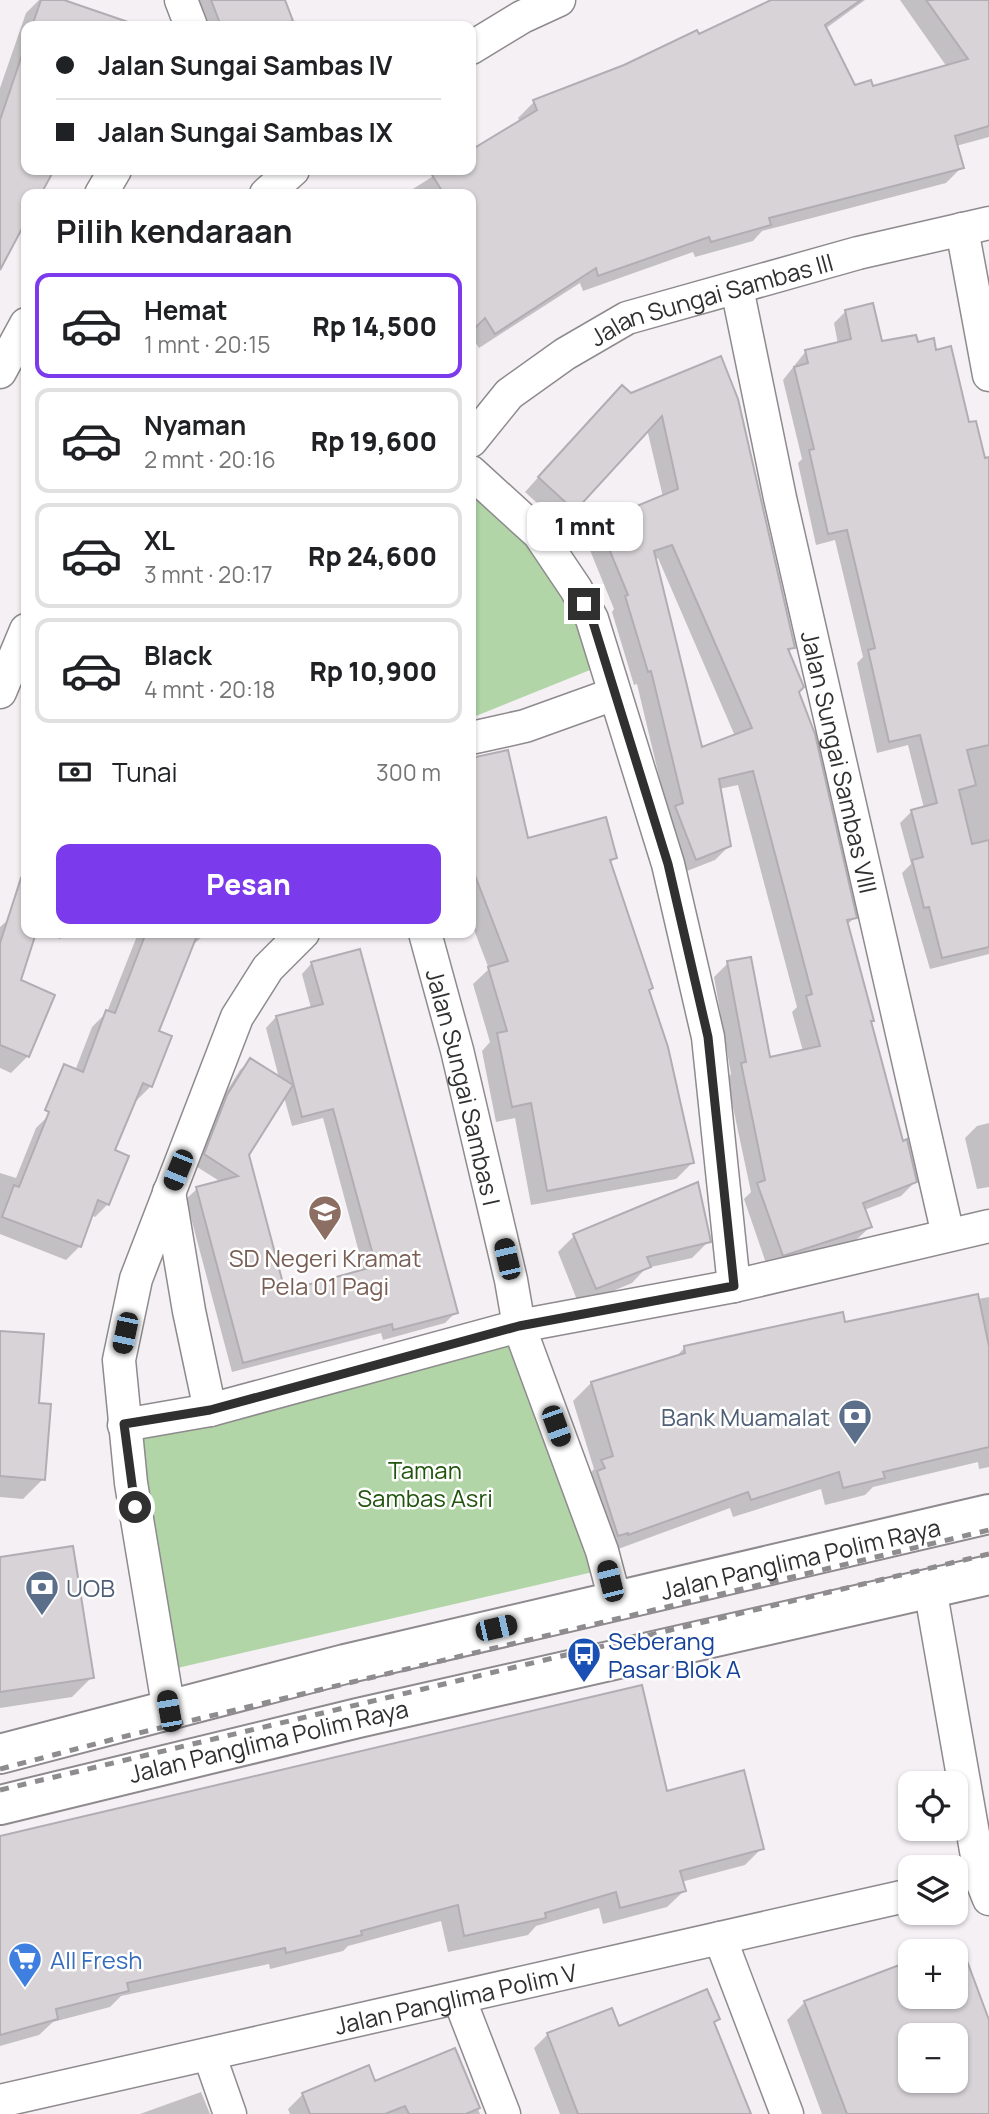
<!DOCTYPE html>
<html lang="id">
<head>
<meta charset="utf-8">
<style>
	:root { --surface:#fff; --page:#f2f2f2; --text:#202124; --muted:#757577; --line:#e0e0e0; --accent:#7c3aed }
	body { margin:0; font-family:Manrope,sans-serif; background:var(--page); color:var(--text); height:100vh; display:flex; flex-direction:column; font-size:26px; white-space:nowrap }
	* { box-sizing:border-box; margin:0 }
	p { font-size:23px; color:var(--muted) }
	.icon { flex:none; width:38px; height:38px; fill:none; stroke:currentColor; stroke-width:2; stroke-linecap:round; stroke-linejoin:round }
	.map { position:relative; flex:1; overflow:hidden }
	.side { position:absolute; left:21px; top:189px; width:455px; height:749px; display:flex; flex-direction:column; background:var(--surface); border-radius:14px; box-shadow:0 2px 5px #0004 }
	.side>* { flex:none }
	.hud { position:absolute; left:21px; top:21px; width:455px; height:154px; border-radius:14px; box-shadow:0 2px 5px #0004; display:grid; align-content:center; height:154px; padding:0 35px; background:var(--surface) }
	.fabs { position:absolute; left:898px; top:1771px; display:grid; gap:14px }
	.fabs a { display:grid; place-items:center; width:70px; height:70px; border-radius:14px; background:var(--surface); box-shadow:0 2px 5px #0004; font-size:35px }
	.end { position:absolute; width:32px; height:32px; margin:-16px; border:9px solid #313031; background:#fff; box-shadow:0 0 0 4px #fff }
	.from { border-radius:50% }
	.bubble { position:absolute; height:49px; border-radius:14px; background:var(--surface); box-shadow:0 2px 5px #0004; font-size:23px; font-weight:800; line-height:49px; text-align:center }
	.car { position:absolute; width:21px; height:42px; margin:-21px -10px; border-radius:9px; box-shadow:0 0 5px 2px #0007; background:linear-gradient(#222 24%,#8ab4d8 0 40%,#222 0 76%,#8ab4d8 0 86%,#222 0) }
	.hud b { display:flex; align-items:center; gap:24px; height:66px; font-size:26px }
	.hud b+b { border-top:2px solid var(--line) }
	.hud i { width:18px; height:18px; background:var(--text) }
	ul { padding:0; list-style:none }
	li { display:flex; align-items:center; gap:21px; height:105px; margin:0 14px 10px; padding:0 21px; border:4px solid var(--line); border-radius:14px }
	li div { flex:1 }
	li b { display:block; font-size:26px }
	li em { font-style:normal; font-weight:800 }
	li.active { border-color:var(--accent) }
	li>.icon { width:63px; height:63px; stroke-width:1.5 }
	h2 { padding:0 35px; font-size:32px; line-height:84px }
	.pay { display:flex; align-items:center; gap:18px; height:77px; padding:0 35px; font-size:26px }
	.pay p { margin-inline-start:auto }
	.cta { display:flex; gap:14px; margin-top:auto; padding:14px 35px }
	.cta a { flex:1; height:80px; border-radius:14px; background:var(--accent); color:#fff; font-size:28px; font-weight:800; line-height:80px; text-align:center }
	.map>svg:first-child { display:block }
	.green { fill:#b1d5a7 }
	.shadow { fill:#0003; fill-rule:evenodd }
	.building { fill:#d7d3d7; stroke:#b2adb2; stroke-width:2; fill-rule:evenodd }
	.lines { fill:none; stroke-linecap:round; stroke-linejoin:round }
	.minor-casing { stroke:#8e8a8e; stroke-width:35 }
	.major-casing { stroke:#8e8a8e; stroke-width:42 }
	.minor { stroke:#fff; stroke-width:32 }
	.major { stroke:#fff; stroke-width:38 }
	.rail { stroke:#8f8c8f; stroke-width:5; stroke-dasharray:9 9; stroke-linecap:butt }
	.route { stroke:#313031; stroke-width:9 }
	.labels { text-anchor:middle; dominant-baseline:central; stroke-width:5; stroke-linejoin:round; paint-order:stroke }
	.street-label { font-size:24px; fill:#313031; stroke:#fff }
	.education-label { font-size:24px; fill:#785e54; stroke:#fff }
	.service-label { font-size:24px; fill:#4e5e75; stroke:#fff; text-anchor:end }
	.park-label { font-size:24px; fill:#1f540c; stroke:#fff }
	.transit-label { font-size:24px; fill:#164399; stroke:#fff; text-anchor:start }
	.shop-label { font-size:24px; fill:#366cbe; stroke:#fff; text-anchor:start }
</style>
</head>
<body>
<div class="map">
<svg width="989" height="2114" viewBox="0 0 989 2114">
	<rect width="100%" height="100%" fill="#f4f0f4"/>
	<path class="green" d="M480 482 569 596 595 668 471 718V490Z
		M507 1328 593 1572 173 1669 140 1434Z"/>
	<path class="shadow" d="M39 0H58L98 14 94 26H26V170H52L39 194H26V218L0 263V88L26 13Z
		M195 0H283L291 20 285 26H205Z
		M773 0H865L825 29 854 87 872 88 947 67 900 0H989V137L956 146 962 167 946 183 762 231 753 241 695 257 693 252 583 291 580 283 479 348 471 336V194H405L443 170H471V152L520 122 518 118 534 102 698 36Z
		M846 311 880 343 917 344 935 352 989 466V954L930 969 902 873 911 864 900 823 912 811 924 808 908 745 877 753 857 663 863 657 835 540 816 545 798 463 802 459 783 380 806 351 838 344 834 323Z
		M720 358 793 647 788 653 855 917 847 925 869 1023 915 1182 901 1196 864 1210 870 1227 855 1241 768 1269 744 1199 751 1192 727 1079 731 1074 714 977 728 963 768 1059 803 1051 792 1012 797 1007 738 785 719 789 729 846 715 860 682 873 637 684 634 685 612 612 614 609 585 538 599 523 663 497 647 429 560 524 525 492 607 401 631 395ZM658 558 735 736 701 749 654 560Z
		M507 752 527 841 615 858 609 864 648 991 692 1163 676 1179 531 1205 515 1118 496 1122 482 1051 490 1042 473 984 489 969 471 922V760Z
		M26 893V933H34L19 981 28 1056 11 1073 0 1068V927L9 919 14 920Z
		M46 933H66L60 939Z
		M134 933H207L190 947 157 1032 151 1086 136 1101 66 1094 92 1027 107 1012 137 936Z
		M312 963 456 1312 445 1323 383 1340 381 1333 232 1372 186 1199 197 1189 221 1182 194 1165 217 1107 240 1070 251 1060 279 1078 266 1028 276 1017 311 1008 302 974ZM284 1097 292 1126 323 1118 364 1271 284 1293 247 1155Z
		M49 1115 113 1151 108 1204 95 1217 91 1215 80 1246 66 1260 0 1234V1173L16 1178 36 1128Z
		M989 1123V1187L977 1189 965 1138 977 1126Z
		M574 1236 709 1241 692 1258 646 1268 632 1283 579 1305 558 1252Z
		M989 1297V1467L979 1469 978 1462 873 1487 865 1495 825 1505 821 1489 733 1517 730 1508 610 1552 584 1480 594 1469 573 1401 591 1383 675 1358 685 1347 844 1324Z
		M0 1398 43 1479 23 1499 0 1497Z
		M0 1559 92 1677 72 1697 0 1708Z
		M665 1793 762 1848 745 1865 681 1882 684 1891 667 1907 603 1924 599 1908 536 1926 528 1935 448 1952 441 1921 348 1946 343 1951 270 1969 269 1964 121 1996 110 2007 53 2022 39 2035 0 2046V1837Z
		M959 1944 989 2025V2114H822L787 2020 805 2002 910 1963V1997H956V1951H941ZM910 2035H956V2081H910Z
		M718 2019 713 2024 750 2114H560L534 2048 548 2034Z
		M454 2050 480 2114H290L288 2109 303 2094 374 2083Z
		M201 2092 210 2114H140Z"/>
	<path class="building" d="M41 0H64L128 22 127 26H32Z
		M211 0H285L293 21 279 26H221Z
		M771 0H861L825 25 855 85 871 80 873 86 968 59 926 0H989V126L955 136 964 168 769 218 771 225 711 242 709 237 598 276 596 268 495 334 485 318 471 332V194H444L429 170H471V150L537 110 533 100 624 65 697 30 699 34Z
		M22 55 26 56V170H54L41 194H26V221L0 270V120Z
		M873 303 882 341 916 335 918 342 934 338 936 350 951 346 969 422 976 421 985 458 989 457V745L967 750 976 785 959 790 972 844 989 840V947L942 958 929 907 924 908 912 860 923 857 911 810 937 803 920 735 889 742 868 650 875 648 847 530 828 534 809 450 814 449 794 367 808 363 805 350 851 339 845 310Z
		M721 356 738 399 795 648 788 649 804 687 799 692 815 734 857 918 847 920 874 1021H871L903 1141 907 1139 917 1182 863 1203 872 1227 783 1256 757 1183 765 1180 741 1063 746 1062 727 961 751 957 770 1057 820 1046 806 996 812 994 753 771 719 779 731 846 696 860 675 806 683 803 651 671 648 672 625 596 628 595 598 522 678 489 662 416 575 511 538 477 622 385 631 393ZM672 545 752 728 702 747 654 551Z
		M508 750 528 838 606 817 617 858 610 860 653 988 649 990 668 1047 694 1163 547 1191 531 1103 512 1107 497 1033 507 1031 488 967 508 961 471 865V758Z
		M21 878 26 879V933H36L21 980 55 995 29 1057 0 1045V943Z
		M146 933H198L159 1031 172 1036 152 1087 143 1083 115 1150 129 1156 109 1205 98 1200 81 1247 2 1217 14 1185 19 1187 49 1112 45 1110 64 1064 83 1072 106 1010 115 1013Z
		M360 949 458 1313 393 1330 392 1324 243 1363 196 1187 238 1176 204 1154 227 1095 250 1058 293 1085 249 1155 285 1291 376 1266 333 1109 302 1117 276 1016 323 1004 311 962Z
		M698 1182 711 1242 647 1257 651 1267 596 1289 573 1234Z
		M978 1294 989 1346V1447L883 1472 885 1478 843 1488 839 1472 751 1500 748 1492 628 1535V1533L618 1536 597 1471 605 1468 601 1460 613 1456 591 1382 685 1353 684 1346 843 1312 845 1322Z
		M0 1331 44 1334 39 1403 51 1404 45 1480 0 1476Z
		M73 1546 94 1678 0 1692V1557Z
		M642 1685 667 1791 744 1770 764 1849 680 1871 686 1891 620 1908 616 1892 545 1913 546 1918 464 1936 458 1905 361 1931 362 1935 286 1953 285 1948 127 1983 129 1991 56 2009 58 2019 0 2035V1836Z
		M960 1942 989 2020V2114H847L804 2001 910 1961V1997H956V1951H936ZM910 2035H956V2081H910Z
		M707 1989 720 2019 714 2022 751 2114H578L547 2033 612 2008 619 2026Z
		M455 2048 480 2108 466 2114H409L405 2106 385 2114H310L302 2093 369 2065 375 2081Z"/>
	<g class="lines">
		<g class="minor-casing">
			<g id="minor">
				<path d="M181 0 191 26"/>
				<path d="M471 48 522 17 559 0"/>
				<path d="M101 194 115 170"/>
				<path d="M266 194 293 170"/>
				<path d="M962 229 989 375"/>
				<path id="s1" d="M737 288 780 498 948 1235"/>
				<path d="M0 372 26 324"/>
				<path id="s2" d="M471 441 509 394 565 354 627 318 858 253 989 223"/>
				<path d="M471 472 539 534 576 589 592 619 668 864 708 1037 734 1286"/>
				<path d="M0 692 26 630"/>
				<path d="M471 738 525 726 614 694"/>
				<path id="s3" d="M425 933 457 1050 511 1280 519 1326 602 1551 615 1600"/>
				<path d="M169 1192 189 1311 210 1410"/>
				<path d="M124 1425 210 1410 519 1326 734 1286 989 1226"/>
				<path d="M930 1588 981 1879 989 1899"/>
				<path d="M169 1711 131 1483 119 1360 136 1279 237 1017 268 968 303 933"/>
				<path d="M720 1938 787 2114"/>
				<path d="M459 1998 504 2114"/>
				<path d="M209 2054 230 2114"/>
				<path id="s4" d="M0 2101 910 1895"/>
			</g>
		</g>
		<g class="major-casing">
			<g id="major">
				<path id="s5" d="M0 1754 345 1664 989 1514"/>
				<path id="s6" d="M0 1805 358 1718 989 1575"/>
			</g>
		</g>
		<use href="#minor" class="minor"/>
		<use href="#major" class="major"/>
		<path class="rail" d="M0 1769 118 1738 989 1530
			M0 1790 989 1554"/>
	</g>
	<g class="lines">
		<path class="route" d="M135 1507 124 1424 210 1410 519 1326 734 1286 708 1037 668 864 592 619 584 604"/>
	</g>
	<defs>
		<g id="school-pin" transform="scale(1.75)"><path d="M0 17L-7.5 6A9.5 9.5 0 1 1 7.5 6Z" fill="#8d6e63" stroke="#fff"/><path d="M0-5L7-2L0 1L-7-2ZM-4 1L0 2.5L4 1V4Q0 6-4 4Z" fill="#fff"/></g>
		<g id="bank-pin" transform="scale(1.75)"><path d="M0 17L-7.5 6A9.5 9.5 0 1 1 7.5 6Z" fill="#5c6f8a" stroke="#fff"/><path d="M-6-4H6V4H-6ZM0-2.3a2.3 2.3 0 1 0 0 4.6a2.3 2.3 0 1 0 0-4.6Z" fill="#fff"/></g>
		<g id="bus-pin" transform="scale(1.75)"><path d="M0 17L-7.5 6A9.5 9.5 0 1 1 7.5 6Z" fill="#1a4fb4" stroke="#fff"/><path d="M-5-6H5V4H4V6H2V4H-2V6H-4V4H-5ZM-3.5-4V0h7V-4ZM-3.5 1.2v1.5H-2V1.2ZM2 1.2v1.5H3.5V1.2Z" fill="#fff"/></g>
		<g id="supermarket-pin" transform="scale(1.75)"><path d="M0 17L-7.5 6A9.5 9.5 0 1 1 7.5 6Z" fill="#3f7fe0" stroke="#fff"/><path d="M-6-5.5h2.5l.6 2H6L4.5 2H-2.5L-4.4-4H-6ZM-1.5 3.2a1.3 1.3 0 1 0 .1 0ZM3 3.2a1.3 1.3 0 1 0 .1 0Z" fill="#fff"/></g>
	</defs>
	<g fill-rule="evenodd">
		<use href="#school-pin" x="325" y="1212"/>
		<use href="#bank-pin" x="855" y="1416"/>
		<use href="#bank-pin" x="42" y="1587"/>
		<use href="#bus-pin" x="584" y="1654"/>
		<use href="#supermarket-pin" x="25" y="1959"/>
	</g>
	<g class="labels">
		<g class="street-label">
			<text stroke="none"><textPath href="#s2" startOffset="287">Jalan Sungai Sambas III</textPath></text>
			<text stroke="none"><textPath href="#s1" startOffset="485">Jalan Sungai Sambas VIII</textPath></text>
			<text stroke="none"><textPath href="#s3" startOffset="159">Jalan Sungai Sambas I</textPath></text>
			<text stroke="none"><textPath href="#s5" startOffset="824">Jalan Panglima Polim Raya</textPath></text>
			<text stroke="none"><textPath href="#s6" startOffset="276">Jalan Panglima Polim Raya</textPath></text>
			<text stroke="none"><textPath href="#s4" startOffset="467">Jalan Panglima Polim V</textPath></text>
		</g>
		<g class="education-label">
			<text x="325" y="1257">SD Negeri Kramat<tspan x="325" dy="28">Pela 01 Pagi</tspan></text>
		</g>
		<g class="service-label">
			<text x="830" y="1416">Bank Muamalat</text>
			<text x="66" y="1587" text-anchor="start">UOB</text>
		</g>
		<g class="park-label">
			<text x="425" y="1469">Taman<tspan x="425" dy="28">Sambas Asri</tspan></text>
		</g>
		<g class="transit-label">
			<text x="608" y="1640">Seberang<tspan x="608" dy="28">Pasar Blok A</tspan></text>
		</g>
		<g class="shop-label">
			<text x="50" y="1959">All Fresh</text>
		</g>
	</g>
</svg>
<div class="fabs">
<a><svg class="icon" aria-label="locate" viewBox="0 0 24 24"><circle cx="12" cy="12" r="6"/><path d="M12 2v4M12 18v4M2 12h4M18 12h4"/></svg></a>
<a><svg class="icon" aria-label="layers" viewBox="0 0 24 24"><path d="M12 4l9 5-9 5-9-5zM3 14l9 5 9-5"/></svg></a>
<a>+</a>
<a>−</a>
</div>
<i class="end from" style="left:135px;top:1507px"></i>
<i class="end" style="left:584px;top:604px"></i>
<div class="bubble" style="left:527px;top:502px;width:116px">1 mnt</div>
<i class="car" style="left:178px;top:1170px;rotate:202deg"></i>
<i class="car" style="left:507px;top:1259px;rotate:347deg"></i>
<i class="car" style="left:125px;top:1333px;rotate:192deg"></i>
<i class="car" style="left:556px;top:1426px;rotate:160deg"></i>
<i class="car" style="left:610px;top:1581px;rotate:346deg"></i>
<i class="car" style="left:496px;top:1628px;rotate:77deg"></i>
<i class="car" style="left:169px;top:1711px;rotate:350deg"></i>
<div class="hud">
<b><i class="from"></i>Jalan Sungai Sambas IV</b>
<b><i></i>Jalan Sungai Sambas IX</b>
</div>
<section class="side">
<h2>Pilih kendaraan</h2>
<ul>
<li class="active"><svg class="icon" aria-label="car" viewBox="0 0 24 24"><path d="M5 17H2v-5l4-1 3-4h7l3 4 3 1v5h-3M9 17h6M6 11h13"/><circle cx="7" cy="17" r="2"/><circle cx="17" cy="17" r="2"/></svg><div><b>Hemat</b><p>1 mnt · 20:15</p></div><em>Rp 14,500</em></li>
<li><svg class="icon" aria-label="car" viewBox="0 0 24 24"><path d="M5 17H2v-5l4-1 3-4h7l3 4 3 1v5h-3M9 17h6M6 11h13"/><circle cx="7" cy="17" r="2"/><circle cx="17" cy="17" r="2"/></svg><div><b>Nyaman</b><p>2 mnt · 20:16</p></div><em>Rp 19,600</em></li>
<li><svg class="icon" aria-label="car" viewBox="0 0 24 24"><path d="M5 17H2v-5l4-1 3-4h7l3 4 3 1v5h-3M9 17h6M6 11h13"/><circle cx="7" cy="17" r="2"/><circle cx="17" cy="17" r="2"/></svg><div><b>XL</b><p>3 mnt · 20:17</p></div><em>Rp 24,600</em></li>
<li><svg class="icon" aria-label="car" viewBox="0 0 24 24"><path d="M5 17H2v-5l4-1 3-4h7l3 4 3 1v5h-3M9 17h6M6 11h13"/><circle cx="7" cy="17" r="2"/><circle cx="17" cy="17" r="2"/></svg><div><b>Black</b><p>4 mnt · 20:18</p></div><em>Rp 10,900</em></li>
</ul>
<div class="pay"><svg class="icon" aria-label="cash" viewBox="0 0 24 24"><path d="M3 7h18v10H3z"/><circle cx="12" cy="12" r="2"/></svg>Tunai<p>300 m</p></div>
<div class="cta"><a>Pesan</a></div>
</section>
</div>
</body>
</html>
